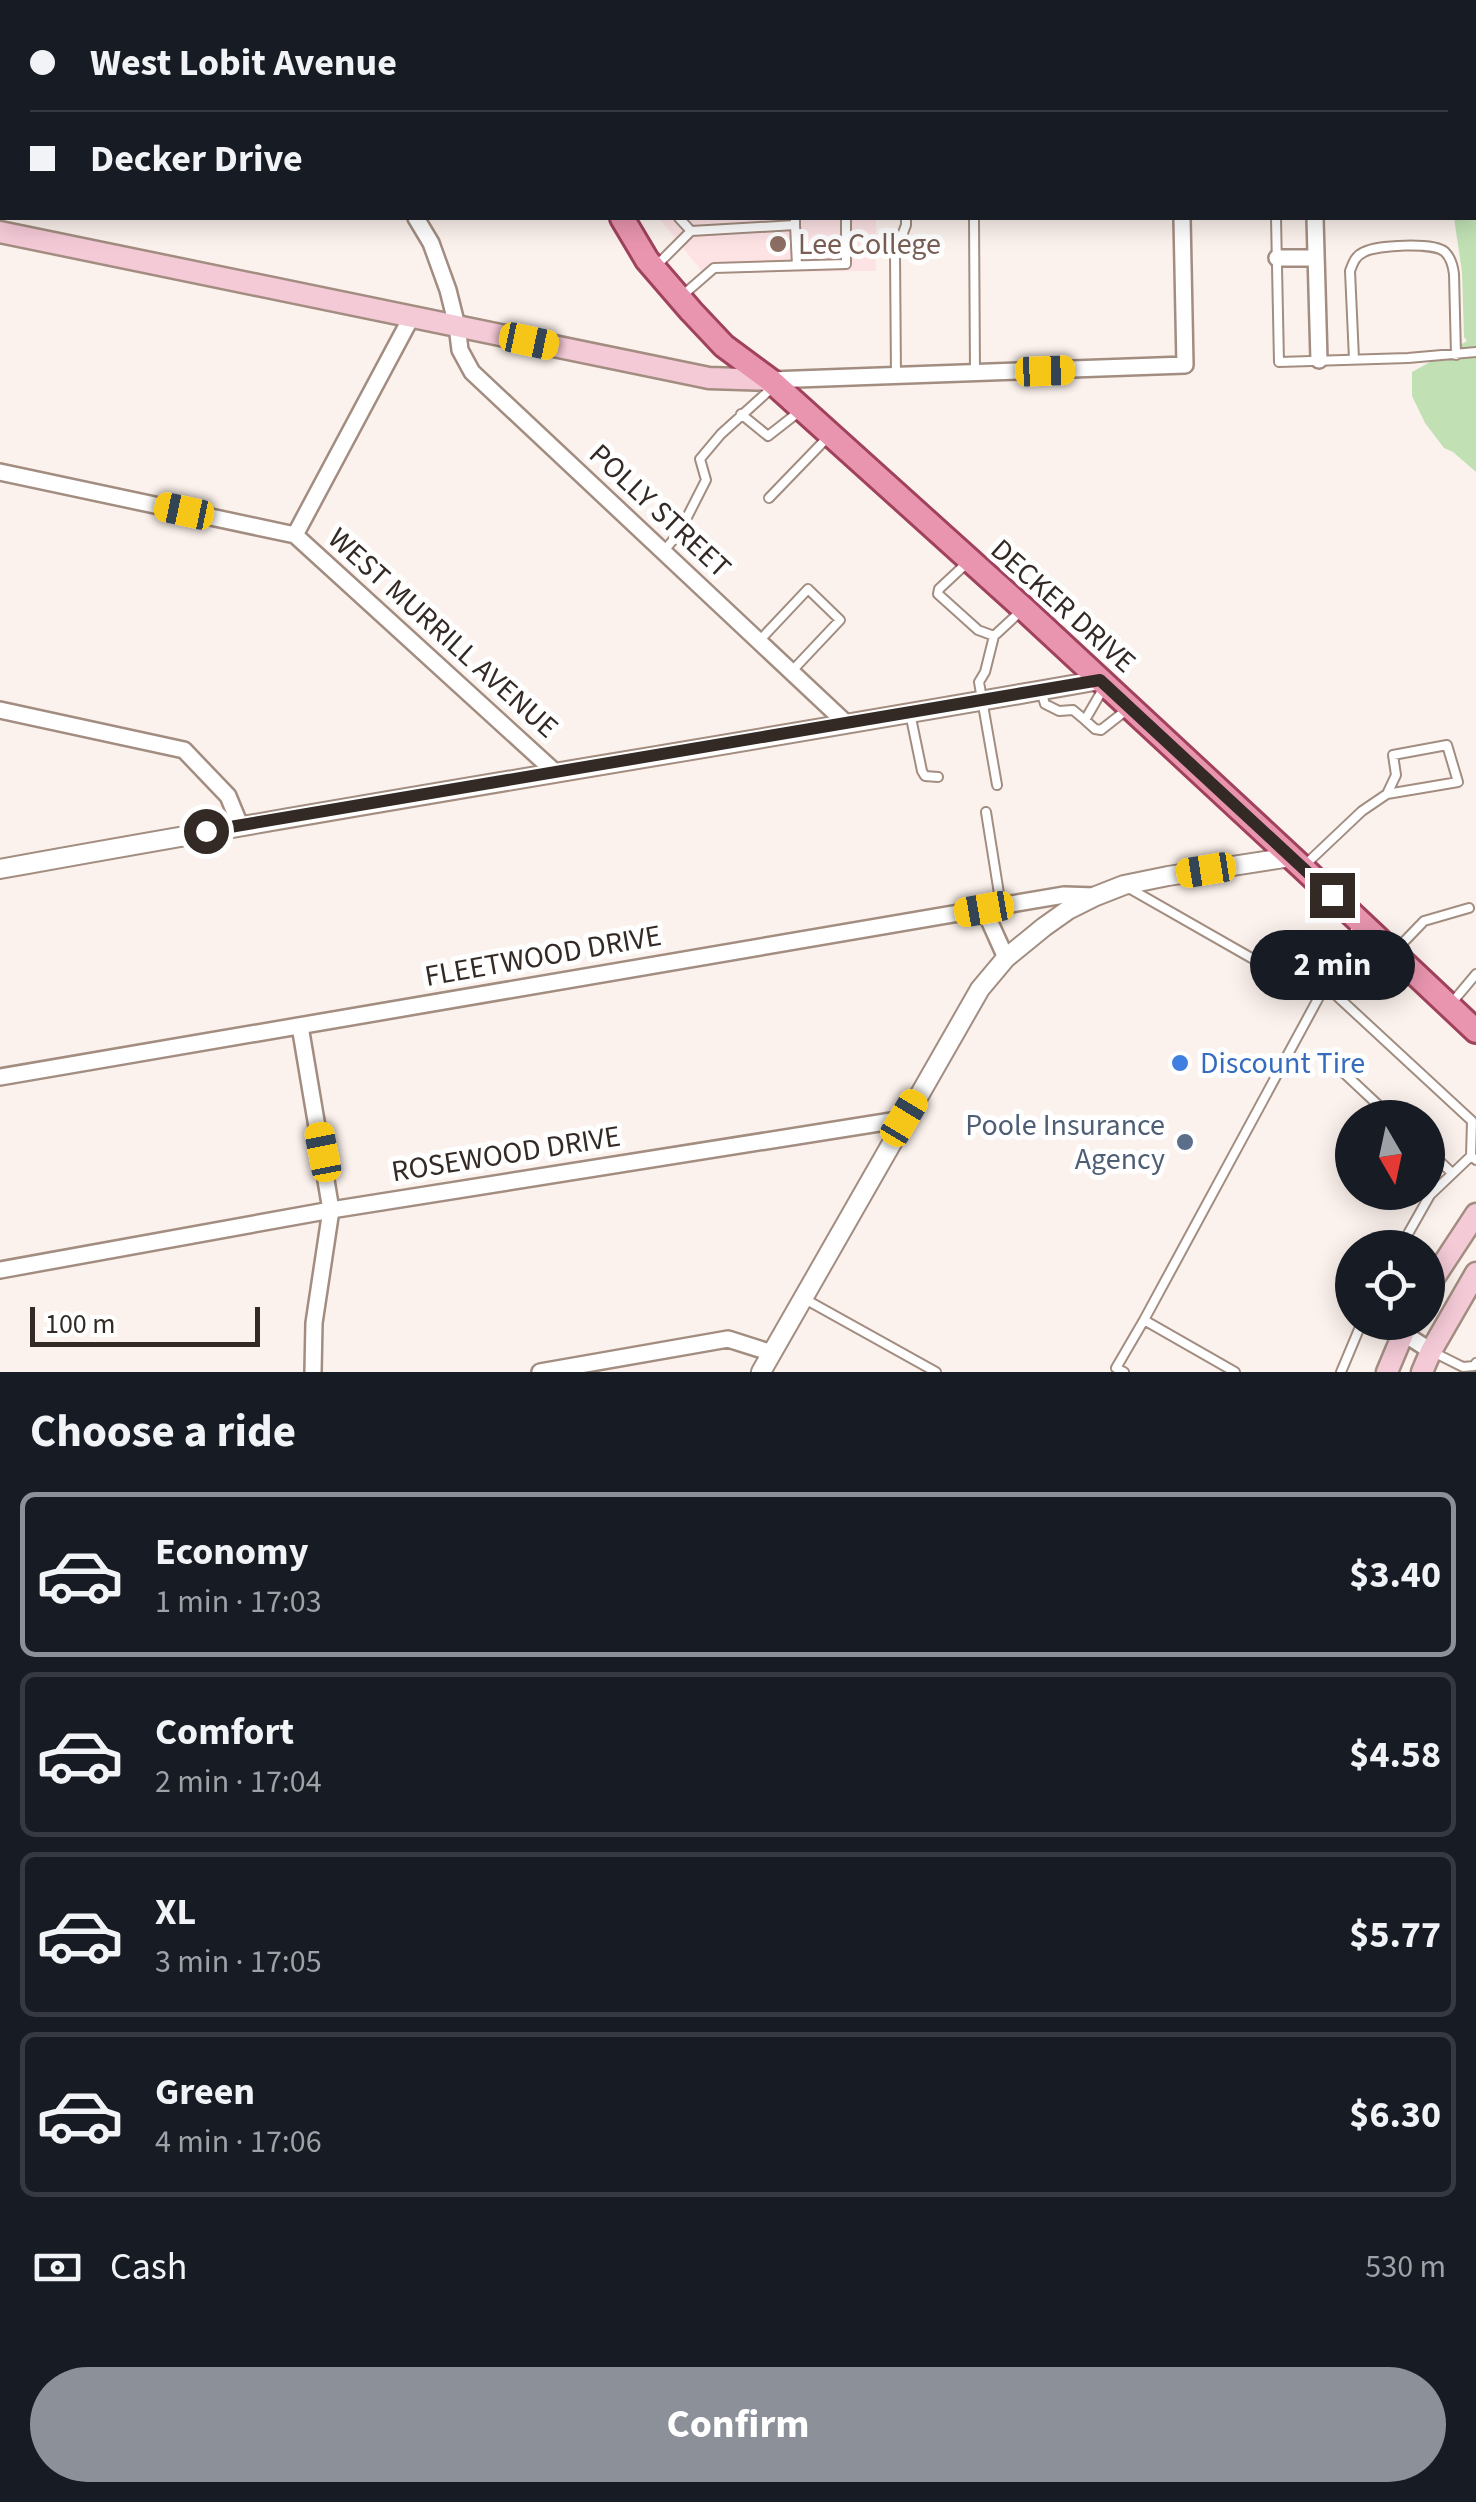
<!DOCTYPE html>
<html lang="en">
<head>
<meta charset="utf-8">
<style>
	:root { --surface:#171b24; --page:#242831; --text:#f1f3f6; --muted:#9ea1a6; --line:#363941; --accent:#8c9099 }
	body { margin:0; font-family:"Source Sans 3",sans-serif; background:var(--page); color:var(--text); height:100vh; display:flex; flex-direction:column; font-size:38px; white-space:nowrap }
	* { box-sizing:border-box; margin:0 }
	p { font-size:32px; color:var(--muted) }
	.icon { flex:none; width:55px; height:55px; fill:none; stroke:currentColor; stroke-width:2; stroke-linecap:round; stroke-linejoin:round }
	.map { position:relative; height:1372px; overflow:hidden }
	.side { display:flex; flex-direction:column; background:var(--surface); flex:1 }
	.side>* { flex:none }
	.hud { position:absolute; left:0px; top:0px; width:1478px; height:220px; box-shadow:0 5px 25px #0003; display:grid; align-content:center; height:220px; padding:0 30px; background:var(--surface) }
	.needle { width:65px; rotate:171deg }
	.controls { position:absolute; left:1335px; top:1100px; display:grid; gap:20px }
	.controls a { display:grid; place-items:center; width:110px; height:110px; border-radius:50%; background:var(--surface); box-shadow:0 5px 25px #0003; font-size:50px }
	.scale { position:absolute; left:30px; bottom:25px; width:230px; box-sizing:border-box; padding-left:10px; border:5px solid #332a25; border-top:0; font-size:28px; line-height:35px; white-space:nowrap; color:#332a25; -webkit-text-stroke:8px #fff; paint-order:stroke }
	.end { position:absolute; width:45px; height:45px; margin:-22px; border:12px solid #332a25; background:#fff; box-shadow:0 0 0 5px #fff }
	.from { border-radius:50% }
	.bubble { position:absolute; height:70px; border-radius:35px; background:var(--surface); box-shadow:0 5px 25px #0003; font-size:32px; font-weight:700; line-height:70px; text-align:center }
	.car { position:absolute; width:30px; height:60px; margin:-30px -15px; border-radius:12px; box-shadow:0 0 8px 2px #0007; background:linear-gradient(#f5c518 24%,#345 0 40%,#f5c518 0 76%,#345 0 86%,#f5c518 0) }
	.hud b { display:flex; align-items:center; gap:35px; height:95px; font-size:38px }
	.hud b+b { border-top:2px solid var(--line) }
	.hud i { width:25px; height:25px; background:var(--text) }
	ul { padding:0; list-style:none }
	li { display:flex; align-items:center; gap:30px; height:165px; margin:0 20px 15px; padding:0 10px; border:5px solid var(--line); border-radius:15px }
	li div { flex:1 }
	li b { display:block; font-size:38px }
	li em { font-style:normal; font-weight:700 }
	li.selected { border-color:var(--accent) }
	li>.icon { width:90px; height:90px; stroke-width:1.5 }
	h2 { padding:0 30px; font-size:45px; line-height:120px }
	.pay { display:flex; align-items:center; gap:25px; height:110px; padding:0 30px; font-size:38px }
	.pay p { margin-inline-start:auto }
	.action { display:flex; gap:20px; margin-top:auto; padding:20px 30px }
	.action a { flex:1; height:115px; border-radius:60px; background:var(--accent); color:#fff; font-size:40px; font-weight:700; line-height:115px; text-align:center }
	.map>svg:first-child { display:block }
	.education { fill:#fee3e5 }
	.green { fill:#c1e1b4 }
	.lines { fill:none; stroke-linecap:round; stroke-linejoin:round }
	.service-casing { stroke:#a28d80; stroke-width:12 }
	.minor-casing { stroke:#a28d80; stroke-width:20 }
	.tertiary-casing { stroke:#a28d80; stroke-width:22 }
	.secondary-casing { stroke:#a28d80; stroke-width:25 }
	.primary-casing { stroke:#a0425c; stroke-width:28 }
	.service { stroke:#fff; stroke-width:8 }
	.minor { stroke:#fff; stroke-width:15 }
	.tertiary { stroke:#fff; stroke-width:18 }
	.secondary { stroke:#f4cad7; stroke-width:20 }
	.primary { stroke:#e995af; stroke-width:22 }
	.route { stroke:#332a25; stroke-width:12 }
	.education-dot { fill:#8d6e63; stroke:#fff; stroke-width:4 }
	.shop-dot { fill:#3f7fe0; stroke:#fff; stroke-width:4 }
	.service-dot { fill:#5c6f8a; stroke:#fff; stroke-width:4 }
	.labels { text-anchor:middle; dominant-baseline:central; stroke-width:10; stroke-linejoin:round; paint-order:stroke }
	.education-label { font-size:30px; fill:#785e54; stroke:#fff; text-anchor:start }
	.street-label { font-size:30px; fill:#332a25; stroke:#fff }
	.shop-label { font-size:30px; fill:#366cbe; stroke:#fff; text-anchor:start }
	.service-label { font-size:30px; fill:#4e5e75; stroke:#fff; text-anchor:end }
</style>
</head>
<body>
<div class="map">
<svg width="1476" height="1372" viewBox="0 0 1476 1372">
	<rect width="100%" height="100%" fill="#fcf2ed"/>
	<path class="education" d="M659 218H876V271L703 273Z"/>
	<path class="green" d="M1475 109H1476V472L1453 452 1444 448 1425 423 1412 396V372L1467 341 1464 337 1462 272 1454 218H1475Z"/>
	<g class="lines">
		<g class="service-casing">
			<path id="service" d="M67 0 79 2
				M128 2 129 0
				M1116 2V0
				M679 218 691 231
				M974 218 975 374
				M1276 218 1279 362 1408 358 1476 352
				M795 225 797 265
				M657 265 691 231 795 225V218
				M683 295 714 268 846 264V218
				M1354 359 1350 271C1353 263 1355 256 1364 252 1377 245 1434 242 1445 252 1451 258 1453 266 1454 274L1456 355
				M896 376 895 254 906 225V218
				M741 414 768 436 800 411
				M769 498 827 438
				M663 552 679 533 706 480 700 459 721 434 774 386
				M969 561 939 589 938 594 978 630 994 636
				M760 640 808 589 840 620 791 672
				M1041 691 1045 704 1059 711 1073 710 1085 720 1103 689
				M910 713 922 771 925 776 938 777
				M1085 720 1095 729 1101 730 1129 708
				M997 785 979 682 985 672 994 636 1021 611
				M986 812 1001 906
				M1306 864 1362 811 1387 794 1396 775 1393 755 1447 745 1458 782 1387 794
				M1127 887 1297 984 1325 985 1472 1121 1471 1156 1476 1160
				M1397 949 1424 921 1469 908
				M1450 1005 1476 974
				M1344 1073 1392 1118
				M1428 1150 1452 1173
				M1400 1248 1430 1195 1471 1156
				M803 1298 936 1372
				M1384 1322 1403 1333
				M1431 1351 1463 1367 1474 1366 1476 1363
				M1124 1372 1116 1368 1144 1320
				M1235 1372 1144 1320 1358 925
				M1341 1372 1362 1322"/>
		</g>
		<g class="minor-casing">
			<path id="minor" d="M271 2V0
				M416 218 431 243 448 290 457 326 460 350 472 372 847 724
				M1315 218 1319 360
				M1277 258H1316
				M770 380 1185 365 1182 218
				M0 472 295 535 555 772
				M295 535 412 316
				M0 710 184 750 228 796 240 825
				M984 909 1006 958
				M300 1026 331 1210 314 1323 313 1372
				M0 1077 1064 895 1096 896
				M0 1270 331 1210 904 1119
				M1403 1333 1431 1351
				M540 1372 728 1339 772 1353"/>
		</g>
		<g class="tertiary-casing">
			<path id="tertiary" d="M689 0 701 2
				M9 2V0
				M1475 90 1476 89
				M0 869C366 802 734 745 1100 680
				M761 1372 980 989 1006 958 1044 927 1068 910 1096 896 1124 885 1168 876 1291 857"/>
		</g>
		<g class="secondary-casing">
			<path id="secondary" d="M0 44 2 45
				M0 232 709 378 770 380
				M1428 1287 1476 1214
				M1387 1372 1408 1322
				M1422 1372 1431 1351 1476 1273"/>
		</g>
		<g class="primary-casing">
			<path id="primary" d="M441 0 444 2
				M569 2V0
				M622 218 647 260 691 311 724 346 770 380 1024 609 1303 868 1476 1031"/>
		</g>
		<use href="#service" class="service"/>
		<use href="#minor" class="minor"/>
		<use href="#tertiary" class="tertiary"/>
		<use href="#secondary" class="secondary"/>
		<use href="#primary" class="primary"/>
	</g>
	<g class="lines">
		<path class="route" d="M206 831 1100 680 1332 895"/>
	</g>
	<circle class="education-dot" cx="778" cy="244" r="10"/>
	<circle class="shop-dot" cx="1180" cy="1063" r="10"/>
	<circle class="service-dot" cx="1185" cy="1142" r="10"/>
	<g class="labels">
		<g class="education-label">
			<text x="798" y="244">Lee College</text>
		</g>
		<g class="street-label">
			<text transform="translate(660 511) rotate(43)">POLLY STREET</text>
			<text transform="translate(1063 606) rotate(42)">DECKER DRIVE</text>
			<text transform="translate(443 633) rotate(42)">WEST MURRILL AVENUE</text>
			<text transform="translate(543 956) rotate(-10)">FLEETWOOD DRIVE</text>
			<text transform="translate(506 1154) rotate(-9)">ROSEWOOD DRIVE</text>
		</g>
		<g class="shop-label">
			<text x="1200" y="1063">Discount Tire</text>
		</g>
		<g class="service-label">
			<text x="1165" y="1125">Poole Insurance<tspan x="1165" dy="34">Agency</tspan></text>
		</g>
	</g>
</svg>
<div class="controls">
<a><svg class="needle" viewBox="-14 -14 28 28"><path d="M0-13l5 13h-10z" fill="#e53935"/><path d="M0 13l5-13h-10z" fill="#9ea1a6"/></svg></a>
<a><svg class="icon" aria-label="locate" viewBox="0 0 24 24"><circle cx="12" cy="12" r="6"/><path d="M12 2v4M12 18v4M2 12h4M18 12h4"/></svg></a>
</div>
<div class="scale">100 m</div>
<i class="end from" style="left:206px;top:831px"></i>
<i class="end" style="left:1332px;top:895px"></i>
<div class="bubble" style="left:1250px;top:930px;width:165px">2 min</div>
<i class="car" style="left:529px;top:341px;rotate:102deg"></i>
<i class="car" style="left:1045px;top:371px;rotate:88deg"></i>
<i class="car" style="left:184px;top:511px;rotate:282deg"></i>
<i class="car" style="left:1206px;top:870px;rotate:261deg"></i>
<i class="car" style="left:984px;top:909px;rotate:260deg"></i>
<i class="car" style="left:904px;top:1118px;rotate:31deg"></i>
<i class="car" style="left:323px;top:1152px;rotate:349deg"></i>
<div class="hud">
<b><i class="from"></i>West Lobit Avenue</b>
<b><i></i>Decker Drive</b>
</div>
</div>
<section class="side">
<h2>Choose a ride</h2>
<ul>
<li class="selected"><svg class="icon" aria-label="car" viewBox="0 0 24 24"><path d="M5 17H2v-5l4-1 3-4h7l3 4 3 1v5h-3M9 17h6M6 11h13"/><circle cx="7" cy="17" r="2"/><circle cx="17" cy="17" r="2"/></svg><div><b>Economy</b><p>1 min · 17:03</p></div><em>$3.40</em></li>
<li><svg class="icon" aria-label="car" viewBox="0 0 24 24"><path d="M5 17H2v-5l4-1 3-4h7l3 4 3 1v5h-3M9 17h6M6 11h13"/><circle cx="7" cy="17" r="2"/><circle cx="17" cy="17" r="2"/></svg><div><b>Comfort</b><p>2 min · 17:04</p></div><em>$4.58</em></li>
<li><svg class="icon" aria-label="car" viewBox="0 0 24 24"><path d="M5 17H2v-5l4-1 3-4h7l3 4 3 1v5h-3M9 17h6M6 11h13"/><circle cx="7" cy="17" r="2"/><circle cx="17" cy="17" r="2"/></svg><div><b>XL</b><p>3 min · 17:05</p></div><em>$5.77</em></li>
<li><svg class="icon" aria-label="car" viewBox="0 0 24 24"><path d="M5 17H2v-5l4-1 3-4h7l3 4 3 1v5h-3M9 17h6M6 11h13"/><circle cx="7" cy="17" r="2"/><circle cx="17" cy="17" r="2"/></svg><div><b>Green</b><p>4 min · 17:06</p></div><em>$6.30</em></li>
</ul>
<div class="pay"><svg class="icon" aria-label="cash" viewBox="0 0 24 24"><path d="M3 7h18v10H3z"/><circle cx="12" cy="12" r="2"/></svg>Cash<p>530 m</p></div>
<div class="action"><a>Confirm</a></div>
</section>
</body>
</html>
